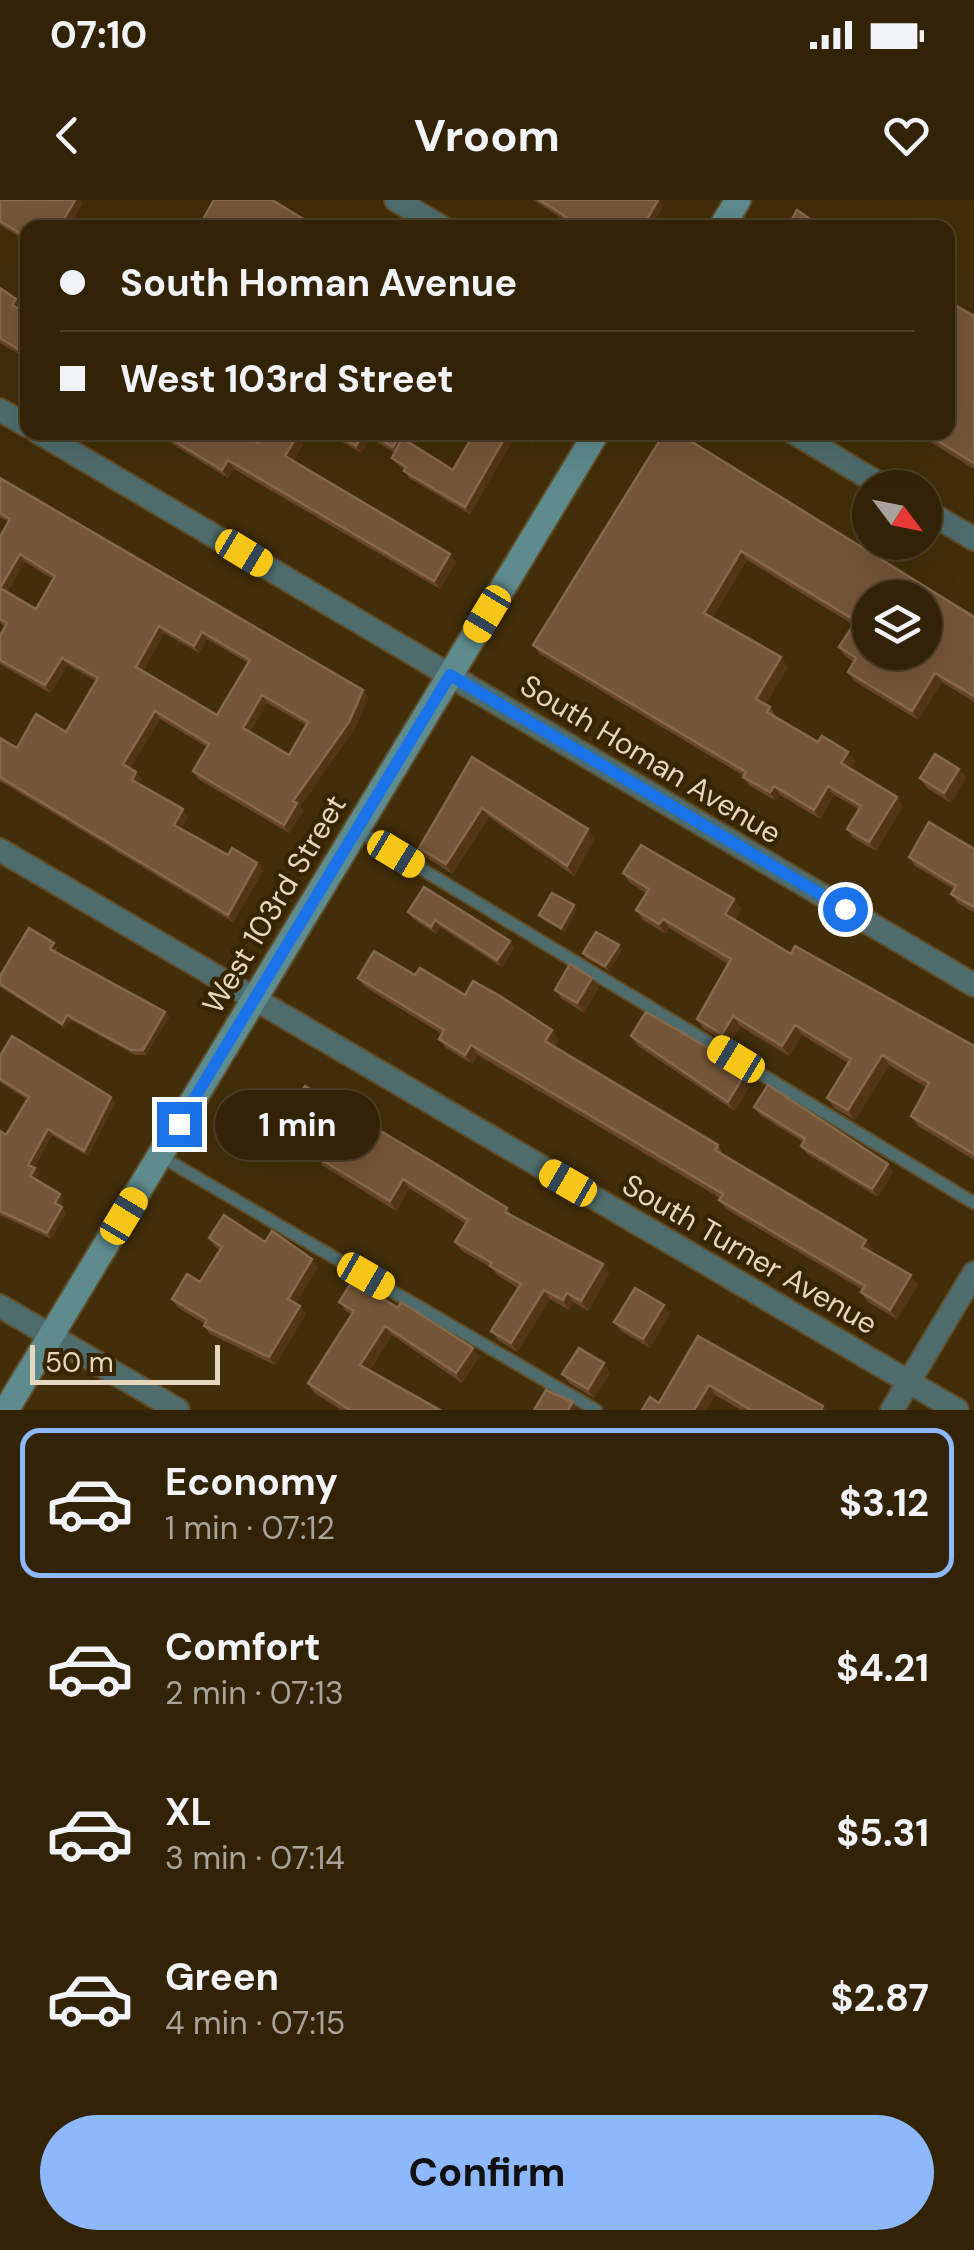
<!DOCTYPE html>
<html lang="en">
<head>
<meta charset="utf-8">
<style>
	:root { --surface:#322206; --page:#3d2f14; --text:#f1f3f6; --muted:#a8a49b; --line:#4d3f28; --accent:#8db9fc }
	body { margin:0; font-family:"DM Sans",sans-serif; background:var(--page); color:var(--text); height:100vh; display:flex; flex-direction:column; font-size:38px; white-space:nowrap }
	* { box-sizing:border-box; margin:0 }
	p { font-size:32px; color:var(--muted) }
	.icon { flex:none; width:55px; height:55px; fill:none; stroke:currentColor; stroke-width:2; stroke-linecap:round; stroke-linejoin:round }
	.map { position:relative; height:1210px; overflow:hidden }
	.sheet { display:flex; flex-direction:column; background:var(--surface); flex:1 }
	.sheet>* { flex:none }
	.banner { position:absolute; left:20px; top:20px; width:935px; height:220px; border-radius:20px; box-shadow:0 10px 40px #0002,0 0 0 2px var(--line); display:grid; align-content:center; height:220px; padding:0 40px; background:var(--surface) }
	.needle { width:65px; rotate:122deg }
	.buttons { position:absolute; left:852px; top:270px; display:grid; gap:20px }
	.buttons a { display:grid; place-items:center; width:90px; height:90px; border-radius:50%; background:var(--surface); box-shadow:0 10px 40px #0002,0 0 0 2px var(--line); font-size:50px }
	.scale { position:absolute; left:30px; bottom:25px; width:190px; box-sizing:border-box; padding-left:10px; border:5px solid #e5d6be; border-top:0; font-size:28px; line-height:35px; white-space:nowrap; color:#e5d6be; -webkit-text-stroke:8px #372400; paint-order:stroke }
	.end { position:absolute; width:45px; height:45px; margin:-22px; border:12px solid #1a73e8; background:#fff; box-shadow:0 0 0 5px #fff }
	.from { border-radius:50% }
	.bubble { position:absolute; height:70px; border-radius:35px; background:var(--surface); box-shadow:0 10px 40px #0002,0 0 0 2px var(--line); font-size:32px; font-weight:700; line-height:70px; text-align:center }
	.car { position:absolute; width:30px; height:60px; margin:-30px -15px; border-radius:12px; box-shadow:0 0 8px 2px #0007; background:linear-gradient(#f5c518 24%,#345 0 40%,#f5c518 0 76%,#345 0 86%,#f5c518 0) }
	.banner b { display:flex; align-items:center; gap:35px; height:95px; font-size:38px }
	.banner b+b { border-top:2px solid var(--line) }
	.banner i { width:25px; height:25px; background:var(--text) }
	ul { padding:18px 0 0; list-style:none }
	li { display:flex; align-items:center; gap:30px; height:150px; margin:0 20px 15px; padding:0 20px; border:5px solid transparent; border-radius:20px }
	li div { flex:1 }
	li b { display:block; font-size:38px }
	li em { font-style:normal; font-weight:700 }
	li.active { border-color:var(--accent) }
	li>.icon { width:90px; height:90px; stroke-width:1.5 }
	.primary-button { display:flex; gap:20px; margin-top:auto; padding:20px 40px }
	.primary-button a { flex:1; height:115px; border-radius:60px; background:var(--accent); color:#111; font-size:40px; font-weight:700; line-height:115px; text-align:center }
	.status { display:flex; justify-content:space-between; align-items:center; height:70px; padding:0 50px; background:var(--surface); direction:ltr }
	.status svg { height:28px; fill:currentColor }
	header { display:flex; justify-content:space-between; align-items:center; height:130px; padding:0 40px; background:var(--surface); font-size:45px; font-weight:700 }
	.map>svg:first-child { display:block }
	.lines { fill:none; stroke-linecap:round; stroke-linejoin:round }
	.lane-casing { stroke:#5f4c29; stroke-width:15 }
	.street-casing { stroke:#5f4c29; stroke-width:26 }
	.secondary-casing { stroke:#5f4c29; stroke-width:29 }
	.lane { stroke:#4f6c6c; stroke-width:11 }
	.street { stroke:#4f6c6c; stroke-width:22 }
	.secondary { stroke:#5e8b8d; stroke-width:25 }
	.wall { fill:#674527; fill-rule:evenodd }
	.shaded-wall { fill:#533514 }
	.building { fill:#755538; stroke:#86694d; stroke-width:2.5; fill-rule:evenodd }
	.route { stroke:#1a73e8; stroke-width:12 }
	.labels { text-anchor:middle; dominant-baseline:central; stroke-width:9; stroke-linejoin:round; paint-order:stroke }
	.street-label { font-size:30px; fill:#e5d6be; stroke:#372400 }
</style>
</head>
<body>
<div class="status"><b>07:10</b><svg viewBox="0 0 49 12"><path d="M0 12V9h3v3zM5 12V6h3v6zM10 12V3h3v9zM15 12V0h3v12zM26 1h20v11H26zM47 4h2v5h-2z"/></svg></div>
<header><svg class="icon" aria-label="back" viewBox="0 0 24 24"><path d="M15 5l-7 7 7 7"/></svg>Vroom<svg class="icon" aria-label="heart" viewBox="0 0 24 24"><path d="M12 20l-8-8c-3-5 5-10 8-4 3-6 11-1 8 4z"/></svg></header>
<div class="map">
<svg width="974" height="1210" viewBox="0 0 974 1210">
	<rect width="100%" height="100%" fill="#422e08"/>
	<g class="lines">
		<g class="lane-casing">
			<path id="lane" d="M357 630 974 1003
				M160 956 596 1210"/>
		</g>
		<g class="street-casing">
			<path id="street" d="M396 0 443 28
				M0 210 28 226
				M38 232 974 785
				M793 232 886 288
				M925 310 974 339
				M0 650 957 1210
				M0 1106 178 1210
				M892 1210 974 1073"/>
		</g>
		<g class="secondary-casing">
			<path id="secondary" d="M721 28 738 0
				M6 1210 597 232"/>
		</g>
		<use href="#lane" class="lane"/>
		<use href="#street" class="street"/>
		<use href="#secondary" class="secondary"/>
	</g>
	<path class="wall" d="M0 0 83 3 28 28V42L0 25Z
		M533 0H658L663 6 650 28H577Z
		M0 88 16 99 22 107 20 110 28 114V159L0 143Z
		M974 116V269L914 232H948Z
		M167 232H240L258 243 297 236 303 245 293 261 456 362 440 389 234 269 228 278 172 244 166 236 168 233Z
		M338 232H410L405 240 453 270 475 232H538L533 243 516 235 470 314 409 278 405 270 398 265 392 258 395 253 370 238 361 253 342 242 337 234Z
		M665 232 974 417V502L942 482 918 520 854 481 848 472 854 462 845 456 839 447 854 425 747 360 712 418 788 467 765 504 770 507 776 517 818 542 848 552 855 561 850 569 903 606 876 651 853 638 847 629 859 609 834 595 820 619 780 595 776 601 750 586 743 577 744 576 540 454 533 445Z
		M0 278 363 490 368 498 354 530 300 606 303 611 289 633 198 579 193 571 207 547 160 519 130 568 142 579 139 584 188 617 181 629 228 655 257 663 263 671 233 722 0 581V538L17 548 66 532 96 481 68 465 50 493 0 464V436L5 426 0 423V337L9 322 0 317ZM25 362 53 379 36 409 7 392ZM164 433 199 453 207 439 248 463 217 515 143 471ZM267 503 306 525 289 555 250 532Z
		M472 557 595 639 574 676 489 617 452 674 426 657 419 648Z
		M959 569 966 578 951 603 927 588 920 578Z
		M974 649V713L958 703 951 694 954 689 915 666 909 657Z
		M623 673 734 699 741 709 735 720 791 754 974 846V960L918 926 911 916 927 888 889 865 855 920 834 908 827 898 848 863 802 835 789 856 740 826 729 844 704 829 697 819 728 764 669 728 666 734 643 720 636 710 646 693 630 683Z
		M577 710 565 732 543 720 539 715Z
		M408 712 510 741 514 748 502 767 440 727 436 734 413 719Z
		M619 745 622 750 609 771 586 758 583 753Z
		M58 747 55 752 165 812 169 817 146 855H135L71 820 65 828 0 787V776Z
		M415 775 552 830 559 840 554 847 718 945 724 956 866 1040 873 1049 871 1052 918 1085 897 1119 868 1102 861 1092 863 1090 726 1009 719 1000 720 998 478 855 472 864 446 848 439 839 442 834 365 787 358 778Z
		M599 787 584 813 562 799 555 790Z
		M631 836 712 850 719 860 718 862 743 877 749 887 735 911 638 846Z
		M0 856 111 897 115 903 88 956 52 935 34 968 39 974 36 979 60 994 64 999 61 1006 66 1013 51 1039 0 1015V931L6 935 28 900 0 882Z
		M754 907 893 972 878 997 807 954 801 946 803 942 760 915Z
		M289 912 507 1008 511 1015 603 1064 609 1074 588 1111 573 1102 569 1110 550 1099 517 1152 498 1140 491 1131 518 1088 497 1075 492 1068 462 1051 455 1042 466 1024 409 988 396 1011 323 966 317 957 326 940 295 921Z
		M209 1038 265 1042 312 1059 318 1067 296 1103 306 1114 275 1165 210 1134 204 1126 205 1124 177 1107 172 1099 200 1082 220 1050 215 1047Z
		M339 1102 398 1108 473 1148 479 1157 462 1183 392 1135 370 1170 440 1210H341L314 1193 308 1183 351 1114 346 1111Z
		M664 1105 670 1114 650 1148 621 1131 614 1122Z
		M698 1136 826 1210H741L715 1195 706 1210H642L659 1203Z
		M610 1173 594 1198 569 1183 562 1174Z"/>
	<path class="shaded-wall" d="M75 0H81L83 3 69 28H64L61 24Z
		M658 0 663 6 650 28H642Z
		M16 99 22 107 18 114 12 105Z
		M363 232H366L370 238 361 253 356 246Z
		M401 232H410L398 254 393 247Z
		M508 232H514L516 235 470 314 465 307Z
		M529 232H538L533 243 528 236Z
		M297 236 303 245 291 264 285 256Z
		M228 260 234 269 228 278 222 270Z
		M741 351 747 360 710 422 704 413Z
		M20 354 25 362 5 396 0 388Z
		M450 354 456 362 440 389 434 381Z
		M159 426 164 433 141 474 136 467Z
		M202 432 207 439 199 453 194 446Z
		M781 457 788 467 763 508 756 499Z
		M62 458 68 465 50 493 45 485Z
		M935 473 942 482 918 520 912 511Z
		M363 490 368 498 354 530 300 606 303 611 289 633 284 625 293 601Z
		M262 495 267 503 248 535 243 528Z
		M155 511 160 519 128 571 123 564Z
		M848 552 855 561 848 572 841 563Z
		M959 569 966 578 951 603 944 593Z
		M136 572 142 579 137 587 132 580Z
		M774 586 780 595 776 601 770 592Z
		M828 586 834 595 820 619 814 610Z
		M897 597 903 606 876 651 869 642Z
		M482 608 489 617 452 674 446 664Z
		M183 609 188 617 179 632 174 625Z
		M588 629 595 639 574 676 567 666Z
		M257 663 263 671 233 722 228 715Z
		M734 699 741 709 732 724 725 714Z
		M574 705 577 710 565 732 561 728Z
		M663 719 669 728 666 734 659 724Z
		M435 720 440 727 436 734 431 727Z
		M510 741 514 748 502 767 497 760Z
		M619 745 622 750 609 771 605 766Z
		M592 778 599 787 584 813 577 803Z
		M165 812 169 817 146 855 143 850Z
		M67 815 71 820 65 828 62 824Z
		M733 816 740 826 729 844 722 834Z
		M795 825 802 835 789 856 782 846Z
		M552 830 559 840 552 851 545 841Z
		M471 845 478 855 472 864 465 855Z
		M712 850 719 860 716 866 710 857Z
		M882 855 889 865 855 920 848 910Z
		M743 877 749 887 735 911 728 902Z
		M111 897 115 903 88 956 84 951Z
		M48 929 52 935 32 971 28 965Z
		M888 964 893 972 878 997 872 989Z
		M35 968 39 974 34 981 30 976Z
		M403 979 409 988 396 1011 390 1001Z
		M60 994 64 999 59 1009 55 1003Z
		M62 1007 66 1013 51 1039 47 1033Z
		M866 1040 873 1049 869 1056 862 1047Z
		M312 1059 318 1067 294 1107 288 1099Z
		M603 1064 609 1074 588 1111 581 1101Z
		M911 1075 918 1085 897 1119 890 1110Z
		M544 1090 550 1099 517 1152 511 1143Z
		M567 1093 573 1102 569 1110 563 1100Z
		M664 1105 670 1114 650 1148 643 1139Z
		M300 1106 306 1114 275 1165 269 1157Z
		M385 1126 392 1135 367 1174 360 1165Z
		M473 1148 479 1157 462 1183 456 1173Z
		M604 1163 610 1173 594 1198 588 1189Z
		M709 1185 715 1195 706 1210H694Z
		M573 1202 578 1210H568Z"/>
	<path class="building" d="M0 0H75L61 24 67 28H28V38L0 21Z
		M214 0H272L318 28H198Z
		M539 0H658L642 28H581L559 12Z
		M797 10 823 28H787Z
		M0 88 16 99 12 105 28 114V155L0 138Z
		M948 101 974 116V263L923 232H948Z
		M168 232H240L258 243 265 232H290L297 236 285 256 450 354 434 381 228 260 222 270 166 236Z
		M338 232H363L356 246 337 234Z
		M368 232H401L393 247Z
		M475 232H508L465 307 404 271 406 267 392 258 402 238 453 270Z
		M665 232H676L974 417V496L935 473 912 511 848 472 856 458 839 447 856 421 741 351 704 413 781 457 756 499 770 507 767 512 818 542 822 536 848 552 841 563 897 597 869 642 847 629 861 606 828 586 814 610 774 586 770 592 743 577 746 572 533 445ZM870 398H925V452H870Z
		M0 278 363 490 349 522 293 601 297 603 284 625 193 571 209 544 155 511 123 564 136 572 132 580 183 609 174 625 228 655 232 648 257 663 228 715 0 577V538L17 548 36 514 66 532 98 478 62 458 45 485 0 460V436L7 423 0 419V388L36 409 55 376 20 354 0 388V337L10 319 0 313ZM159 426 194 446 202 432 250 460 217 515 136 467ZM262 495 308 522 289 555 243 528Z
		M935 554 959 569 944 593 920 578Z
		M472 557 588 629 567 666 482 608 446 664 419 648Z
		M929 622 974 649V707L951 694 956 686 909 657Z
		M641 645 734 699 725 714 791 754 795 746 974 846V954L911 916 929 883 882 855 848 910 827 898 851 859 795 825 782 846 733 816 722 834 697 819 731 759 663 719 659 724 636 710 649 689 623 673Z
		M424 687 510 741 497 760 435 720 431 727 408 712Z
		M552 693 574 705 561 728 539 715Z
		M29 728 54 743 50 749 165 812 143 850H131L67 815 62 824 0 784V776Z
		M596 732 619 745 605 766 583 753Z
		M374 751 415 775 420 768 465 795 473 781 500 796 552 830 545 841 718 945 715 950 866 1040 862 1047 911 1075 890 1110 861 1092 865 1086 719 1000 723 994 471 845 465 855 439 839 444 830 358 778Z
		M570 764 592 778 577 803 555 790Z
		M646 812 712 850 710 857 743 877 728 902 631 836Z
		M12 836 111 897 84 951 48 929 28 965 35 968 30 976 60 994 55 1003 62 1007 47 1033 0 1011V931L6 935 29 897 0 879V856Z
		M768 885 888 964 872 989 801 946 805 939 754 907Z
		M305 886 436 964 507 1008 505 1012 603 1064 581 1101 567 1093 563 1100 544 1090 511 1143 491 1131 521 1084 490 1066 492 1063 455 1042 468 1020 403 979 390 1001 317 957 329 936 289 912Z
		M224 1015 265 1042 272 1031 312 1059 288 1099 300 1106 269 1157 204 1126 207 1120 172 1099 187 1074 200 1082 222 1047 209 1038Z
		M353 1080 398 1108 401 1102 473 1148 456 1173 385 1126 360 1165 440 1210H350L308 1183 354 1111 339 1102Z
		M635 1088 664 1105 643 1139 614 1122Z
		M698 1136 823 1206 821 1210H751L709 1185 694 1210H642L650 1197 659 1203Z
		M579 1148 604 1163 588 1189 562 1174Z
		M546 1190 573 1202 568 1210H534Z"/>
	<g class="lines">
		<path class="route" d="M179 924 450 475 845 709"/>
	</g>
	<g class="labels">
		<g class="street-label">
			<text transform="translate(651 559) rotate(31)">South Homan Avenue</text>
			<text transform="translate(274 704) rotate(-59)">West 103rd Street</text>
			<text transform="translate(750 1054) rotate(30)">South Turner Avenue</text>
		</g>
	</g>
</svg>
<div class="buttons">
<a><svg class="needle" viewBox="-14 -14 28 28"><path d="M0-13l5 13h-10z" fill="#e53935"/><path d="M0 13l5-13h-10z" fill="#a8a49b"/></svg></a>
<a><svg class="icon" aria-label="layers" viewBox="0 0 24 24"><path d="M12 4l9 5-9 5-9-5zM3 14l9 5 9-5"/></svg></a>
</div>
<div class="scale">50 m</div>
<i class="end from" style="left:845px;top:709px"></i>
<i class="end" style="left:179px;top:924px"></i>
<div class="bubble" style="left:215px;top:890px;width:165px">1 min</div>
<i class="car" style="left:244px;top:353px;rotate:121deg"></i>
<i class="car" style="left:487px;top:414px;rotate:211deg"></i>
<i class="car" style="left:396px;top:654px;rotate:121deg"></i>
<i class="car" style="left:736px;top:859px;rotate:301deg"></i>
<i class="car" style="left:568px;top:983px;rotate:300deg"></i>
<i class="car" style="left:124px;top:1016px;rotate:31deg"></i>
<i class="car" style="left:366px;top:1076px;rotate:120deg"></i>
<div class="banner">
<b><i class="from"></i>South Homan Avenue</b>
<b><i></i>West 103rd Street</b>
</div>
</div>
<section class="sheet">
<ul>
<li class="active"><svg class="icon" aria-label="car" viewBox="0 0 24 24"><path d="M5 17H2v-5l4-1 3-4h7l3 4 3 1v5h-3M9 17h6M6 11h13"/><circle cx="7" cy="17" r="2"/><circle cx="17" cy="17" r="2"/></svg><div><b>Economy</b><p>1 min · 07:12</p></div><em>$3.12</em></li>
<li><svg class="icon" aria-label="car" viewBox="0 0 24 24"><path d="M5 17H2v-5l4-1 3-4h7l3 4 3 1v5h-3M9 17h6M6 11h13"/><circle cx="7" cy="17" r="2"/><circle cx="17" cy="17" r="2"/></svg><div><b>Comfort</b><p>2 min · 07:13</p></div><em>$4.21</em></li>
<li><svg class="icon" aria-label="car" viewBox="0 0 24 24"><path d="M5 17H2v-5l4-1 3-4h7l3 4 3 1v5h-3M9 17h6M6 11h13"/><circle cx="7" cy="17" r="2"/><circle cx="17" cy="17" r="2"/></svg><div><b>XL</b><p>3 min · 07:14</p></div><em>$5.31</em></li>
<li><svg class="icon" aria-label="car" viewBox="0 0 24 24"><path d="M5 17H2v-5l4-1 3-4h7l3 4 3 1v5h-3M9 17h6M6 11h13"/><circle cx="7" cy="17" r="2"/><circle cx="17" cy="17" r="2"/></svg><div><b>Green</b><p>4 min · 07:15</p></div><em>$2.87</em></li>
</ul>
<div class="primary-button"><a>Confirm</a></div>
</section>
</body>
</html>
